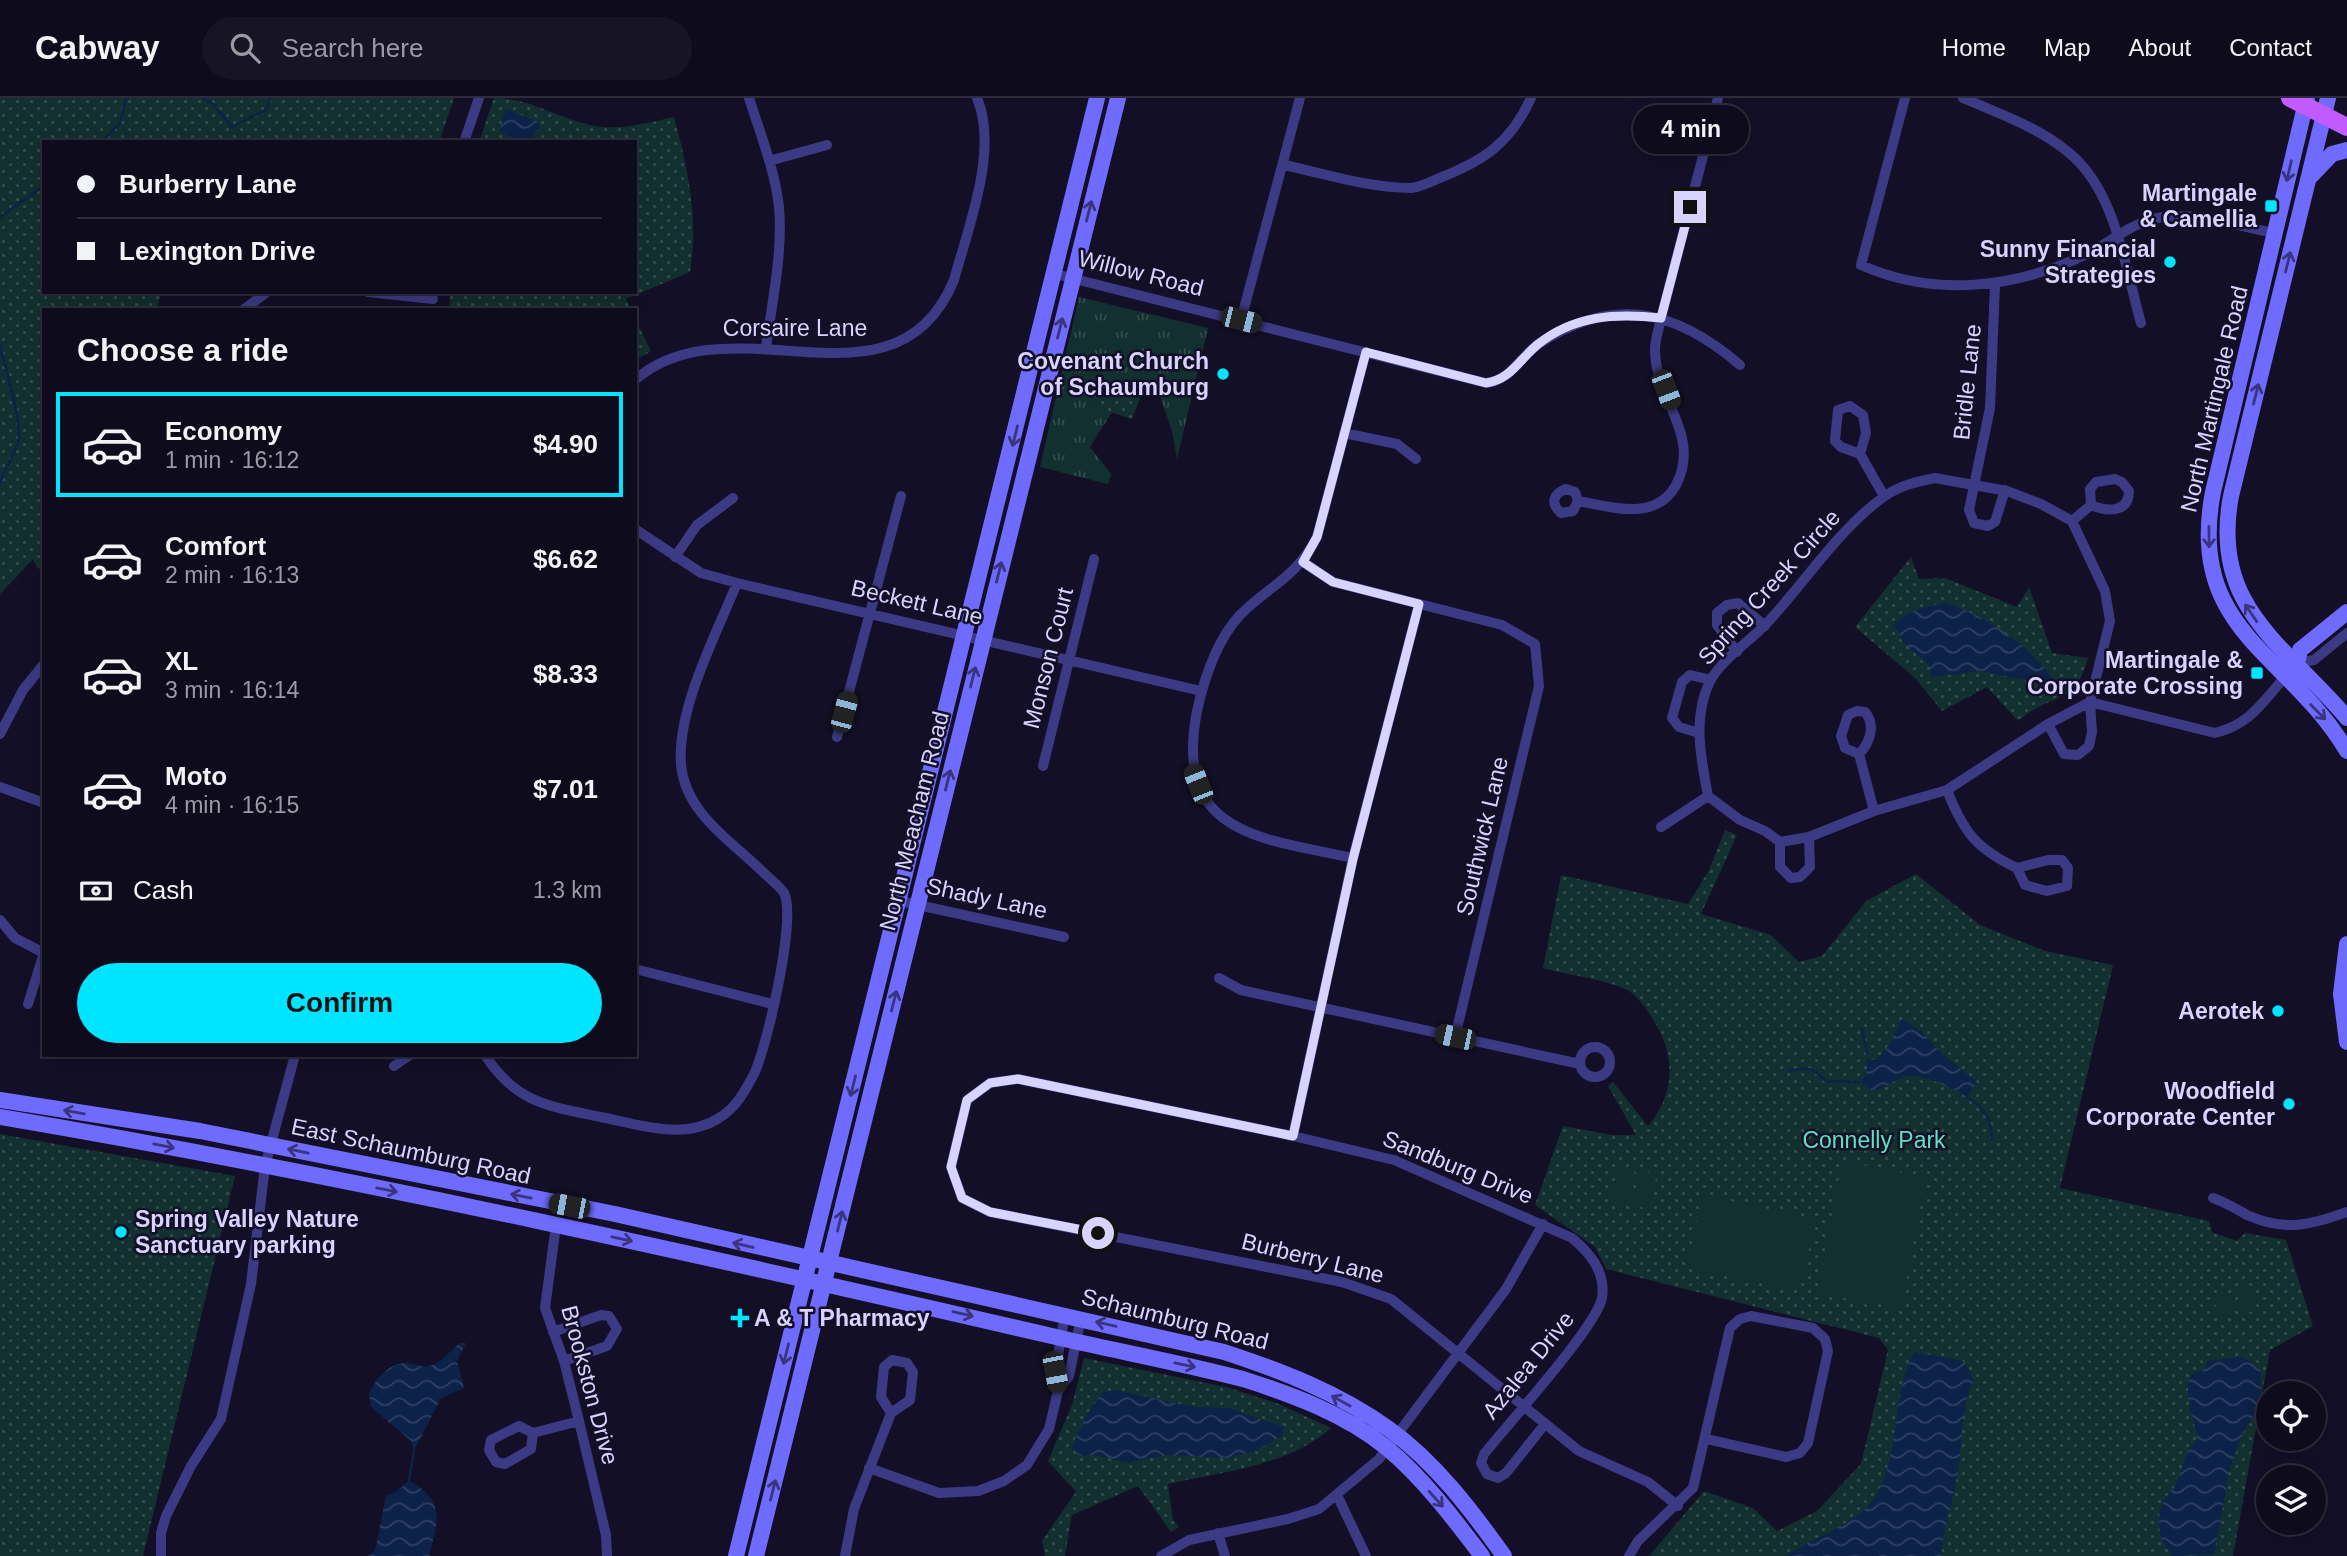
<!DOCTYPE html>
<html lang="en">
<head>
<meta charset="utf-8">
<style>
	:root { --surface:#0e0b1c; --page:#171425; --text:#f1f3f6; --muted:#9b9ba3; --line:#2e2b3b; --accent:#00e5ff }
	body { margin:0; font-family:Helvetica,sans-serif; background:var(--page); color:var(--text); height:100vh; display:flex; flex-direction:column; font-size:26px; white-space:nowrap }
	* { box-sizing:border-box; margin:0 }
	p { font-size:23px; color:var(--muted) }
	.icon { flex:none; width:38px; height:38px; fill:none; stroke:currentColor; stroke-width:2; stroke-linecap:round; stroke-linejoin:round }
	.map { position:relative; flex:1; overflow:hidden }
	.drawer { position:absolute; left:42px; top:210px; width:595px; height:749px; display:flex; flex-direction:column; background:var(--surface); border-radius:0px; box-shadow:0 4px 18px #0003,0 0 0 2px var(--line) }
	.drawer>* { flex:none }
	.top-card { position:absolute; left:42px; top:42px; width:595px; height:154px; border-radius:0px; box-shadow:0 4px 18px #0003,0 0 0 2px var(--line); display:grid; align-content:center; height:154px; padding:0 35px; background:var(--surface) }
	.buttons { position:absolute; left:2256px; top:1283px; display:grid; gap:14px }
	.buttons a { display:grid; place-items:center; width:70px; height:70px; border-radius:50%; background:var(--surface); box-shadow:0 4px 18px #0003,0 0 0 2px var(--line); font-size:35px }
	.end { position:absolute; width:32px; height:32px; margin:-16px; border:9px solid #d9d4ff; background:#111; box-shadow:0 0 0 4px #111 }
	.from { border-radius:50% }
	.bubble { position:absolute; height:49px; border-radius:24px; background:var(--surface); box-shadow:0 4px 18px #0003,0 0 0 2px var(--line); font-size:23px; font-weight:800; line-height:49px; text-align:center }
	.car { position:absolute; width:21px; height:42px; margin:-21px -10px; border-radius:9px; box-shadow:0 0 5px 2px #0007; background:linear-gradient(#222 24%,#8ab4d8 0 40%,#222 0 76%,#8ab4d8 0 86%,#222 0) }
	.top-card b { display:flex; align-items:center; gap:24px; height:66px; font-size:26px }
	.top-card b+b { border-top:2px solid var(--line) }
	.top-card i { width:18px; height:18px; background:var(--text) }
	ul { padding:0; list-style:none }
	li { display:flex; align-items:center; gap:21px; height:105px; margin:0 14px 10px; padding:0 21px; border:4px solid transparent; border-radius:0px }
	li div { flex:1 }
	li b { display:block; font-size:26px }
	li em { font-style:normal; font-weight:800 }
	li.current { border-color:var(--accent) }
	li>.icon { width:63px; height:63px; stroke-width:1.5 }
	h2 { padding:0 35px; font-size:32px; line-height:84px }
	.pay { display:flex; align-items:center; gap:18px; height:77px; padding:0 35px; font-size:26px }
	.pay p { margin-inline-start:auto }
	.primary-button { display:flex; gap:14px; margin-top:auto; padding:14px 35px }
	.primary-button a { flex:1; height:80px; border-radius:42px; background:var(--accent); color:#111; font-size:28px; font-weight:800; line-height:80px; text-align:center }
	header { display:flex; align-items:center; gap:42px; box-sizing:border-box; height:98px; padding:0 35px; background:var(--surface); border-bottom:2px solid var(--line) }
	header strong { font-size:33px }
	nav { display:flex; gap:38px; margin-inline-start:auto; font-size:24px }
	.search { width:490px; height:63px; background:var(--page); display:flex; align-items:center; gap:18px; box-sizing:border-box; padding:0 24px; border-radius:38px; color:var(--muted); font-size:26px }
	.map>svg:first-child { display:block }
	.grass { fill:url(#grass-tufts) }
	.park { fill:url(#park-dots) }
	.pitch { fill:#12302f }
	.water { fill:url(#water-waves) }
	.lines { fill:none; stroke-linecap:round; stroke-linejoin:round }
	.stream { stroke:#0c2248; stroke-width:2.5 }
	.street { stroke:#3d3a85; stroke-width:10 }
	.secondary { stroke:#6f6bff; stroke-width:16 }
	.primary { stroke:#c25bff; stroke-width:18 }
	.oneway { stroke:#38347d }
	.route { stroke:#d9d4ff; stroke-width:9 }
	.poi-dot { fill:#00e5ff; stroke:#130f26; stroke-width:2.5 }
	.labels { text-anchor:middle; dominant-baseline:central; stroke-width:5; stroke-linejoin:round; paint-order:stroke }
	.poi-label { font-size:23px; font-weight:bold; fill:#d9d4ff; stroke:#130f26; text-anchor:end }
	.street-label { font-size:23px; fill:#d9d4ff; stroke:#130f26 }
	.park-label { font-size:23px; fill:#5fe0c0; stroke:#130f26 }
</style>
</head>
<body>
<header>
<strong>Cabway</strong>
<div class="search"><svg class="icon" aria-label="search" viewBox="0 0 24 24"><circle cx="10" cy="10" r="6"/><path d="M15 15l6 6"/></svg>Search here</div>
<nav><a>Home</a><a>Map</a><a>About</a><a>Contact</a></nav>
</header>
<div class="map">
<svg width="2347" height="1458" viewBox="0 0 2347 1458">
	<defs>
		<pattern id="grass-tufts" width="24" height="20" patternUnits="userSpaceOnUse" patternTransform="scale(1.75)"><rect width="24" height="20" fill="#12302f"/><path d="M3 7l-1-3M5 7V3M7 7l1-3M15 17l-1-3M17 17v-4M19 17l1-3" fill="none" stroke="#344d4e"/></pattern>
		<pattern id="park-dots" width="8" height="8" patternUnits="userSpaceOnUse" patternTransform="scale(1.75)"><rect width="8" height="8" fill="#12302f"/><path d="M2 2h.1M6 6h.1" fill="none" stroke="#344d4e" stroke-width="1.8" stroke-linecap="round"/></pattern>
		<pattern id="water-waves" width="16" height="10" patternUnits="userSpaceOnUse" patternTransform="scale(1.75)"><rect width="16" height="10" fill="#0c2248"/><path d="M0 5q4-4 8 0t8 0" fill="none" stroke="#2f4163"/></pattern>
	</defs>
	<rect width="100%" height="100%" fill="#130f26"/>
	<path class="grass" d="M1079 199 1208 230 1177 361 1172 333 1156 286 1140 300 1097 286 1090 306 1112 314 1090 349 1111 376 1108 386 1040 369Z"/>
	<path class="park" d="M0 0H454L439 44H44V194H162L156 212H44V468L38 471 33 461 0 496Z
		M494 0C534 0 565 26 604 29 627 31 651 24 674 19 688 71 699 121 690 174L626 201 631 212H449L450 194H635V44H479Z
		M635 220 651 253 635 263Z
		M1097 286 1140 300 1132 321 1090 307Z
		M1911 459 1919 481 1945 480 2017 509 2029 489 2052 555 2088 560C2075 609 2051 594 2018 623L1987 589 1942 613 1915 580 1855 529Z
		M1725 732 1737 737 1701 816 1771 837 1799 864 1822 858 1866 803 1916 776 1980 827 2045 853 2113 867 2060 1090 2209 1123 2212 1134 2237 1143 2245 1135 2286 1142 2313 1228 2270 1252 2233 1458H1649L1704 1393 1753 1410 1777 1433 1817 1413 1861 1366 1888 1252 1879 1240 1606 1171 1595 1149 1535 1107 1563 1028 1612 1037H1636L1608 988 1613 984 1648 1028C1676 995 1676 956 1652 920 1646 910 1637 897 1627 892 1605 881 1567 877 1543 870L1561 777 1688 806 1708 774Z
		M0 1036 235 1078 143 1458H0Z
		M1084 1260 1226 1289 1279 1306 1331 1330C1289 1368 1222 1374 1168 1386L1173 1422 1179 1429 1171 1434 1138 1388 1072 1417 1065 1458H1045L1042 1443 1076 1394 1048 1363 1072 1307Z"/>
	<path class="pitch" d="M1842 1063 1926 1079 1901 1210 1817 1195Z
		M1619 1069 1635 1073 1626 1106 1610 1102Z
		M1641 1072 1657 1076 1648 1111 1632 1107Z
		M1702 1097 1815 1121 1800 1193 1687 1170Z
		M2250 1187 2257 1212 2243 1216 2236 1191Z
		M2226 1192 2234 1218 2220 1222 2212 1196Z"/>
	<path class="water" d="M505 11 537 23 540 28 533 37 537 44H518L500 33Z
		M1946 505C1989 519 2029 547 2055 584L2041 586 1982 573 1932 579 1929 567 1902 543 1894 526C1907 513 1928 508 1946 505Z
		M1901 921 1922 934 1940 954 1977 984 1967 999C1952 990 1920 974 1903 979 1892 983 1885 991 1872 993L1861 984 1867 975V956L1869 962H1877L1890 945Z
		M460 1245H466L457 1263 464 1290 441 1300 414 1353 411 1343 371 1309 369 1296C375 1281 389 1265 406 1265 414 1265 422 1270 429 1268 440 1266 451 1252 460 1245Z
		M1914 1254 1963 1263 1974 1282C1960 1311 1963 1341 1958 1373 1953 1402 1944 1429 1941 1458H1786C1811 1440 1860 1425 1875 1399 1901 1356 1891 1297 1914 1254Z
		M2237 1259 2251 1263 2261 1273V1294L2255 1315 2243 1335 2230 1370 2214 1457 2173 1458C2159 1442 2154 1423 2164 1402 2168 1396 2174 1391 2177 1384 2185 1366 2183 1354 2198 1340 2193 1322 2183 1294 2191 1276L2204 1272 2208 1263Z
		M1115 1292 1194 1309 1228 1310 1284 1329 1282 1338 1257 1352 1229 1360 1166 1357 1129 1365 1095 1357 1080 1358 1071 1350 1087 1316 1103 1294Z
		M409 1383C446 1402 438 1424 429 1458H368L375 1453 386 1397 394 1395Z"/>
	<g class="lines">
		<path class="stream" d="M203 0 213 6 232 29 267 11 270 0
			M102 44 120 25 126 0
			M635 118V129
			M0 119 44 88
			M0 247C5 269 21 322 19 340 17 355 4 370 0 386
			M1862 930 1867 956
			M1790 973C1806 968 1814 970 1825 983L1861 984
			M1967 999C1984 1010 1991 1020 1992 1040
			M409 1383 414 1353"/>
		<path class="street" d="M749 0C760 35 775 72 779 109 783 155 772 204 766 249
			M1905 0 1861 167C1935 200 2016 190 2087 156 2109 145 2129 127 2153 121 2191 111 2237 128 2274 135
			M1963 0C1998 15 2038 29 2068 54 2116 92 2125 170 2141 225
			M464 44 479 0
			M769 63 827 47
			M1284 67C1326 76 1369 90 1411 90 1421 89 1432 83 1442 79 1485 62 1511 44 1531 0
			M1055 176 1486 285C1513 281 1519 259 1540 245 1614 197 1676 212 1740 267
			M1995 187 1990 310 1969 412 1974 425 1988 428 1995 424 2005 392
			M368 194 433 201
			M243 212 267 194
			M1241 222 1300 0
			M635 282C732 198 895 325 954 182 968 130 999 52 977 0
			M1344 335 1397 346 1416 361
			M1860 356 1866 335 1863 317 1850 308 1838 312 1835 343 1841 349 1860 356 1884 398
			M1935 380 2007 393 2041 406 2072 423 2105 493 2110 523 2090 604 2048 626 1947 692 1874 713 1809 739 1780 744 1765 733 1740 722 1708 698C1701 660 1692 620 1710 583 1722 561 1749 544 1766 526 1804 486 1840 429 1885 398 1901 387 1916 384 1935 380Z
			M2115 381 2122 384 2129 393C2129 415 2107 414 2091 407L2090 391 2096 384Z
			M1578 403 1573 413 1561 415C1550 405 1553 396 1566 391L1575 394 1578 403C1612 409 1656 424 1676 387 1702 337 1655 301 1655 252 1655 242 1659 230 1661 220L1718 0
			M2072 423 2091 407
			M635 431 701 475 737 485 1201 593
			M675 459 697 427 733 400
			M1303 464 1333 484 1502 527 1535 546 1539 588 1455 939
			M1737 554 1717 527V515L1727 507 1738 505 1765 528
			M2297 565 2314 562 2347 535
			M1857 613 1865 614C1876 627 1870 645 1859 656L1845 650 1841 638 1848 617Z
			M2048 626 2064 656 2078 657 2089 648 2092 634 2090 604 2215 635C2250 626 2261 606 2284 580
			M1699 635 1679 629 1672 620 1682 584 1690 577 1711 582
			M0 636 23 592 44 566
			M837 639 901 398
			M1859 656 1874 713
			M1043 668 1094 461
			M0 689 44 705
			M1947 692C1963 733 1976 751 2017 770
			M1661 729 1708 698
			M1780 744V769L1791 780 1800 779 1810 769 1809 739
			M1353 760C1260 740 1173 737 1197 613 1204 581 1217 542 1240 517 1271 486 1295 481 1317 439L1366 254
			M2048 762H2062L2068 770 2067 788 2047 793 2025 787 2017 770Z
			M900 803 1064 839
			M0 822 15 840 44 855
			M635 871 772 906
			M1219 880 1241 892 1580 966
			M28 906 44 855
			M1580 964a15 15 0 1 1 30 0a15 15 0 1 1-30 0Z
			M485 957C516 1005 548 1008 601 1019 637 1026 684 1043 719 1020 736 1010 745 993 754 976 767 949 797 819 784 795 780 788 771 782 765 776 733 744 685 716 681 666 677 610 716 537 737 485
			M394 968 410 957
			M1293 1038 1353 760 1419 506
			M2213 1100C2225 1104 2236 1111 2247 1117 2284 1134 2311 1127 2347 1114
			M556 1127 545 1210 564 1263 579 1323 606 1437 607 1458
			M553 1234 601 1217 609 1218 617 1231 607 1248 564 1263
			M892 1262 907 1265 913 1274 910 1302 891 1315 881 1299 884 1269Z
			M1058 1293 1055 1274 1065 1217
			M1545 1326 1506 1375 1498 1380 1487 1376 1481 1365 1484 1356C1507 1327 1597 1228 1602 1200 1606 1174 1590 1155 1572 1140L1394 1062 1293 1038 1018 981 990 985 967 1002 951 1069 962 1100 990 1114 1342 1184 1391 1201 1579 1353 1648 1384 1678 1408
			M533 1335 531 1351 505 1366 496 1364 489 1352 491 1342 519 1328 533 1335 579 1323
			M869 1370 939 1395 978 1393 1004 1383 1027 1367 1049 1331 1058 1293 1069 1278 1081 1220
			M1337 1397 1366 1458
			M1218 1435 1225 1458
			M161 1458V1435L166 1418 191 1368 221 1321 251 1186 265 1068 295 957
			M845 1458 854 1411 891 1315
			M1161 1458 1189 1442 1288 1421 1319 1411 1379 1361 1506 1191 1543 1126
			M1629 1458 1638 1443 1693 1390 1730 1230 1740 1221 1751 1218 1813 1230 1825 1241 1828 1253 1808 1345 1800 1355 1786 1359 1707 1341"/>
		<path class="secondary" d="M2307 0 2213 394C2186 533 2289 555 2347 653
			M2328 0 2231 398C2210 509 2284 546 2347 620
			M2310 79 2332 56 2347 52
			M2297 565 2300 552 2347 514
			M2347 846 2341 896 2347 944
			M0 1002 200 1033 615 1116 1224 1254C1282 1273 1339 1295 1389 1331 1435 1364 1472 1413 1504 1458
			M0 1019C359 1080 714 1160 1069 1242 1127 1255 1185 1266 1243 1281 1293 1297 1345 1316 1387 1350 1423 1380 1454 1421 1482 1458
			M736 1458 1097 0
			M756 1458 1118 0"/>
		<path class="primary" d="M2290 0 2347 29"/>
	</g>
	<defs><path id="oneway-shaft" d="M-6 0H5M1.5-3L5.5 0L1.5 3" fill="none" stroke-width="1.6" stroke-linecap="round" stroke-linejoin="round" transform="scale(1.75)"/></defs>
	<g class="oneway">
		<use href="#oneway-shaft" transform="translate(2289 73) rotate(103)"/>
		<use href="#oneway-shaft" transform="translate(1089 113) rotate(-76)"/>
		<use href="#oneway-shaft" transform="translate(2288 164) rotate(-76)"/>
		<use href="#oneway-shaft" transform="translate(1060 230) rotate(-76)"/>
		<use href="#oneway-shaft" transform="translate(2256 296) rotate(-76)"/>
		<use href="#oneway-shaft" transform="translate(1015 338) rotate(104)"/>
		<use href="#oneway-shaft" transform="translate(2209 439) rotate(90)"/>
		<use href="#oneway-shaft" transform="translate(999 474) rotate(-76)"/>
		<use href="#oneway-shaft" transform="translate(2251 515) rotate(-124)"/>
		<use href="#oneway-shaft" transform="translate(973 579) rotate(-76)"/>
		<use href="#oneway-shaft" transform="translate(2318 614) rotate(45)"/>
		<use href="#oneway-shaft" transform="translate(948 682) rotate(-76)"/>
		<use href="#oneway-shaft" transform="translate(894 903) rotate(-76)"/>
		<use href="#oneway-shaft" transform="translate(853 988) rotate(104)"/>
		<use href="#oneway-shaft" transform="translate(74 1014) rotate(-170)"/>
		<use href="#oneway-shaft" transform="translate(164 1048) rotate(11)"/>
		<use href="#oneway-shaft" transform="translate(298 1053) rotate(-168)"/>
		<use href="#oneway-shaft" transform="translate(387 1092) rotate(11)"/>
		<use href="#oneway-shaft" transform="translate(521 1098) rotate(-169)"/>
		<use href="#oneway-shaft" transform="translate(840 1123) rotate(-76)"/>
		<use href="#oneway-shaft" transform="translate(622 1141) rotate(12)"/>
		<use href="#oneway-shaft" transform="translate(743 1147) rotate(-167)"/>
		<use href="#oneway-shaft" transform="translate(963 1216) rotate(13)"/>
		<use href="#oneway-shaft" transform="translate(1106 1226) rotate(-167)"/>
		<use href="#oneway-shaft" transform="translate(786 1256) rotate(104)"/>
		<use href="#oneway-shaft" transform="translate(1185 1267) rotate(12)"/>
		<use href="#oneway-shaft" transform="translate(1341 1303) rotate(-151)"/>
		<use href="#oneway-shaft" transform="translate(773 1392) rotate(-76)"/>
		<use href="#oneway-shaft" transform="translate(1436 1401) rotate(48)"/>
	</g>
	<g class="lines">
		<path class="route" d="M1098 1135 990 1114 962 1100 951 1069 967 1002 990 985 1018 981 1293 1038 1353 761 1419 506 1333 484 1303 464 1317 439 1366 254 1486 285C1510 282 1519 262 1537 247 1574 217 1616 215 1661 220L1690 109"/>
	</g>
	<g class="poi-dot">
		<rect x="2264" y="101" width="14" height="14" rx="3.5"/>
		<circle cx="2170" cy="164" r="7"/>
		<circle cx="1223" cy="276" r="7"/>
		<rect x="2250" y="568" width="14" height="14" rx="3.5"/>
		<circle cx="2278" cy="913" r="7"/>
		<circle cx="2289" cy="1006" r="7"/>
		<circle cx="121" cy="1134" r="7"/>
		<path d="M736.5 1209.5h7v7h7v7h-7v7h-7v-7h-7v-7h7z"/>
	</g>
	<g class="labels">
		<g class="poi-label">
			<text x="2257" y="95">Martingale<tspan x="2257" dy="26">&amp; Camellia</tspan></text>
			<text x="2156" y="151">Sunny Financial<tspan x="2156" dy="26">Strategies</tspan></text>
			<text x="1209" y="263">Covenant Church<tspan x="1209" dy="26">of Schaumburg</tspan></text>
			<text x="2243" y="562">Martingale &amp;<tspan x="2243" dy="26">Corporate Crossing</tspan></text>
			<text x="2264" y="913">Aerotek</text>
			<text x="2275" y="993">Woodfield<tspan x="2275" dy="26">Corporate Center</tspan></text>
			<text x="135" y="1121" text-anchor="start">Spring Valley Nature<tspan x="135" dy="26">Sanctuary parking</tspan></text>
			<text x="754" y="1220" text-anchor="start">A &amp; T Pharmacy</text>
		</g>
		<g class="street-label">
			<text transform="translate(1141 175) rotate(14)">Willow Road</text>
			<text x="795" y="230">Corsaire Lane</text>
			<text transform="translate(1967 284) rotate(-84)">Bridle Lane</text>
			<text transform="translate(2214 301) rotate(-77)">North Martingale Road</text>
			<text transform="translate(1769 489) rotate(-48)">Spring Creek Circle</text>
			<text transform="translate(917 504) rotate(13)">Beckett Lane</text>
			<text transform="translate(1048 560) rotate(-76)">Monson Court</text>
			<text transform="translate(914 723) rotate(-76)">North Meacham Road</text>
			<text transform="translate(1482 738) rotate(-77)">Southwick Lane</text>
			<text transform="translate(987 800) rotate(12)">Shady Lane</text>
			<text transform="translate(411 1053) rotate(12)">East Schaumburg Road</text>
			<text transform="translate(1458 1069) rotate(22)">Sandburg Drive</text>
			<text transform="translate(1313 1160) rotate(14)">Burberry Lane</text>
			<text transform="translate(1175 1221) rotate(14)">Schaumburg Road</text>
			<text transform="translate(1528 1267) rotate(-51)">Azalea Drive</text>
			<text transform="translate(590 1287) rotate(75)">Brookston Drive</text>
		</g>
		<g class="park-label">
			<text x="1874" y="1042">Connelly Park</text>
		</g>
	</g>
</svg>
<div class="buttons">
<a><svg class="icon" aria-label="locate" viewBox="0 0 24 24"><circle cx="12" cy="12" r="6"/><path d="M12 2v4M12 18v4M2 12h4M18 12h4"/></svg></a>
<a><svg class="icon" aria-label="layers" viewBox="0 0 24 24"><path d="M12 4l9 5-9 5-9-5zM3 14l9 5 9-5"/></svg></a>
</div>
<i class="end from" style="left:1098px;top:1135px"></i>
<i class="end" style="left:1690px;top:109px"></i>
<div class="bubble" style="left:1633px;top:7px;width:116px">4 min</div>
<i class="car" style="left:1241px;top:222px;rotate:104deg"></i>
<i class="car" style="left:1666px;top:292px;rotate:159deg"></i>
<i class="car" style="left:844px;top:614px;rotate:15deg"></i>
<i class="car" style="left:1198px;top:686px;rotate:338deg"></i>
<i class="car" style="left:1455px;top:939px;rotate:282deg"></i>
<i class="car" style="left:569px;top:1108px;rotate:281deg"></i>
<i class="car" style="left:1055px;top:1274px;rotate:169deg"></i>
<div class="top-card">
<b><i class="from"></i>Burberry Lane</b>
<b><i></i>Lexington Drive</b>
</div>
<section class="drawer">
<h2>Choose a ride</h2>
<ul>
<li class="current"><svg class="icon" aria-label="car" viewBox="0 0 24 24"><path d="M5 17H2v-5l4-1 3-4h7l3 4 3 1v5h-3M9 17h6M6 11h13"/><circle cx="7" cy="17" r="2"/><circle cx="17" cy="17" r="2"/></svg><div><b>Economy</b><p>1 min · 16:12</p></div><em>$4.90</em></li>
<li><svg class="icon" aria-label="car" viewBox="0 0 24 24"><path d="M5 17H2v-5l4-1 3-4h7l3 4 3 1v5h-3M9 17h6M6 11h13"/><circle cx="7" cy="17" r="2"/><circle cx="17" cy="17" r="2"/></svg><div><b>Comfort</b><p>2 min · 16:13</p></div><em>$6.62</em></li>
<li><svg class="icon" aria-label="car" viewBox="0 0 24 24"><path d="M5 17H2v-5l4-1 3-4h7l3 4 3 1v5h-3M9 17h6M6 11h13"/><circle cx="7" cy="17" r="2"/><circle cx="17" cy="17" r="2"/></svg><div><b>XL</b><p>3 min · 16:14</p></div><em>$8.33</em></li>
<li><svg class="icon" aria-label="car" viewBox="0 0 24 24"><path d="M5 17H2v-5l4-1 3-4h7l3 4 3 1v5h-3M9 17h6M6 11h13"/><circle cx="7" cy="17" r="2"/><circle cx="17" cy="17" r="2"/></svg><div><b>Moto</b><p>4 min · 16:15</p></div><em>$7.01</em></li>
</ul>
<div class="pay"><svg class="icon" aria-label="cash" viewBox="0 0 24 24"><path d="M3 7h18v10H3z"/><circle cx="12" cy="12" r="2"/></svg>Cash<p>1.3 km</p></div>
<div class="primary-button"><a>Confirm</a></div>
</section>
</div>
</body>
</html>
